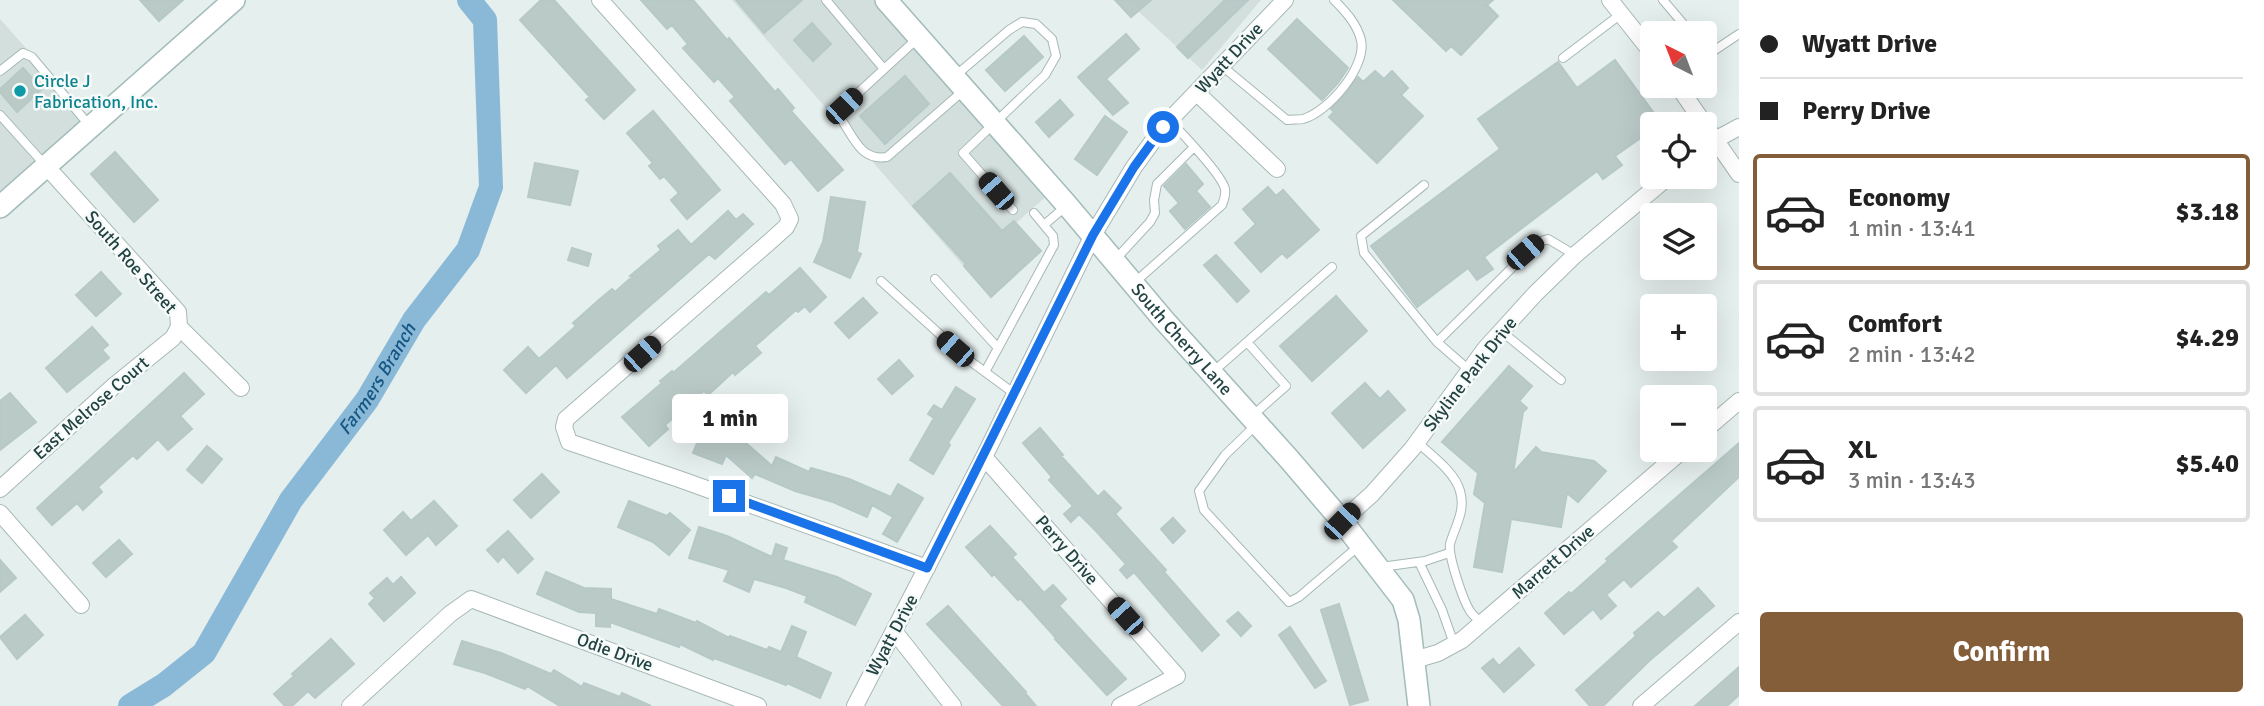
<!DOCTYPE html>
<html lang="en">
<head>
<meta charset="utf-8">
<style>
	:root { --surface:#fff; --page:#f6f6f6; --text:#222; --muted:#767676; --line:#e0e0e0; --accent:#845e39 }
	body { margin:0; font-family:Signika,sans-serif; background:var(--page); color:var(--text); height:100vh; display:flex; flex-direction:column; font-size:26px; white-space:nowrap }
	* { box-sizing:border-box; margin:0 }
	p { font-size:23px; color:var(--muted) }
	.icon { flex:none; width:38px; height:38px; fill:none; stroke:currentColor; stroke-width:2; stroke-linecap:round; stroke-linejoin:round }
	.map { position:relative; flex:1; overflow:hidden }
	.sheet { display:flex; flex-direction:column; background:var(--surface); width:525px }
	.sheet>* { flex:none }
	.guide { display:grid; align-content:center; height:154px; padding:0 21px; background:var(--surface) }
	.needle { width:46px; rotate:318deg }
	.fabs { position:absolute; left:1640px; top:21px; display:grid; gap:14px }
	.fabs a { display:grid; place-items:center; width:77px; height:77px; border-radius:7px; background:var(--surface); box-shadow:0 7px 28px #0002; font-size:35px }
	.end { position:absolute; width:32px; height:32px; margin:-16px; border:9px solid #1a73e8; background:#fff; box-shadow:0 0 0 4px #fff }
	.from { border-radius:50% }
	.bubble { position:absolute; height:49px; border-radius:7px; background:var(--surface); box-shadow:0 7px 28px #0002; font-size:23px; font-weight:700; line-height:49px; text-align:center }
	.car { position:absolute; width:21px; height:42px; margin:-21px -10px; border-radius:9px; box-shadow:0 0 5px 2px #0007; background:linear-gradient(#222 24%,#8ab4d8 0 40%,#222 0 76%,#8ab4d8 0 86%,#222 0) }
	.guide b { display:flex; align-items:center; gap:24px; height:66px; font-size:26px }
	.guide b+b { border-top:2px solid var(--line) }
	.guide i { width:18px; height:18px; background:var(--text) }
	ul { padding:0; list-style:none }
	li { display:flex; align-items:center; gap:21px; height:116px; margin:0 14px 10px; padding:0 7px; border:4px solid var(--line); border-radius:7px }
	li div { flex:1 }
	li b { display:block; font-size:26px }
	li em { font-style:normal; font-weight:700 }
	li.active { border-color:var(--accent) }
	li>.icon { width:63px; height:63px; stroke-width:1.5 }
	.primary-button { display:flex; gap:14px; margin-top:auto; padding:14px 21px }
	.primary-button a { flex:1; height:80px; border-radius:7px; background:var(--accent); color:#fff; font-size:28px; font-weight:700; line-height:80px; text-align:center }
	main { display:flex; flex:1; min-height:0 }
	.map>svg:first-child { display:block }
	.built { fill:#d3dfdd }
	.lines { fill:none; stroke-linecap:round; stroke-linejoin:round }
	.river { stroke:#8ab8d7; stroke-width:24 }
	.building { fill:#bacac7; stroke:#b6c9c6; stroke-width:2 }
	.lane-casing { stroke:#a7b8b6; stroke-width:10 }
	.street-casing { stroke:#a7b8b6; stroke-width:18 }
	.secondary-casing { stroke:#a2bcba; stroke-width:24 }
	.lane { stroke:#fff; stroke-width:8 }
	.street { stroke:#fff; stroke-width:16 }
	.secondary { stroke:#fff; stroke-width:21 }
	.route { stroke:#1a73e8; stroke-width:9 }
	.culture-dot { fill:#0f9aa8; stroke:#f6fbfa; stroke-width:2.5 }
	.labels { text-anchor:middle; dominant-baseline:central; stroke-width:5; stroke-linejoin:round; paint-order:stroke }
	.street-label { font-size:18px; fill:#224342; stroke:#f6fbfa }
	.culture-label { font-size:18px; fill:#0d838f; stroke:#f6fbfa; text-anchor:start }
	.water-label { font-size:19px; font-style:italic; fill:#175784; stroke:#f6fbfa }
</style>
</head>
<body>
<main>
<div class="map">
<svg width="1739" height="706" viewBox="0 0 1739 706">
	<rect width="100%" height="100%" fill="#e5efed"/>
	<path class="built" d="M732 0H877L1049 194 965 268Z
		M1126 0H1261L1202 70Z
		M0 19 90 120 0 197Z"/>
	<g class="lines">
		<path class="river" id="s1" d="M130 706 164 685 204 653 291 500 367 400 414 320 468 250 491 187 485 20 469 0"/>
	</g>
	<path class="building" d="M140 0H183L159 21Z
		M541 0H554L635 90 604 119 586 100 590 97 520 20Z
		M641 0H693L727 40 729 38 775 92 778 89 794 108 791 111 843 170 818 191 791 159 785 164 730 101 735 97 718 78 714 82 683 48 688 44 672 25 667 29Z
		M736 0H802L764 33Z
		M1115 0H1151L1131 17Z
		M1225 0H1248L1188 58 1177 47Z
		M1393 0H1493L1487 5 1498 16 1461 55 1451 46 1446 51Z
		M1297 19 1348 68 1338 83 1322 100 1268 49Z
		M812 23 831 44 813 61 794 40Z
		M1126 34 1139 49 1106 79 1128 103 1113 115 1078 77Z
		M1024 36 1043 57 1005 91 986 70Z
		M1615 60 1662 124H1652V130L1615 156 1622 165 1603 179 1597 171 1484 257 1493 269 1477 280 1468 268 1417 307 1371 246 1500 149 1478 119 1558 62 1577 88Z
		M23 68 42 89 17 112 0 92V89Z
		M1375 71 1384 79 1392 71 1408 88 1401 95 1423 116 1377 163 1329 117 1334 112 1331 109 1358 77 1363 82Z
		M905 76 929 104 885 144 860 116Z
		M1060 100 1073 115 1049 137 1036 122Z
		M653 111 720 190 687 219 671 200 679 193 664 176 660 179 649 166 653 163 627 133Z
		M1105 116 1127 132 1097 175 1075 159Z
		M115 152 158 200 134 222 91 174Z
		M535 163 578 171 570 205 528 197Z
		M1186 164 1203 184 1196 191 1210 207 1185 229 1170 211 1179 203 1164 186Z
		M950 173 1002 231 1014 221 1041 251 991 297 964 266 966 264 913 206Z
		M1268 187 1276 196 1283 190 1319 230 1287 258 1282 253 1261 272 1235 243 1256 224 1243 209Z
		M831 197 865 202 857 252 861 254 850 278 814 262 823 242Z
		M728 211 736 220 743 214 753 224 715 259 709 254 567 378 556 365 526 393 504 370 528 347 539 359 576 326 573 323 600 299 612 289 615 292 632 277 630 276 661 250 658 246 678 230 691 245Z
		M572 248 591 254 588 266 568 260Z
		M1216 255 1249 291 1237 302 1204 265Z
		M800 268 826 297 810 312 805 306 798 312 796 310 755 346 761 353 735 375 733 372 708 395 704 391 665 425 668 429 649 446 622 417 662 383 660 381 672 371 673 373 766 292 769 295Z
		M101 272 121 294 96 316 76 295Z
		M1336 296 1367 331 1312 381 1280 346Z
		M863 298 877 313 849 338 835 323Z
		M92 327 108 345 102 350 109 358 67 392 46 368Z
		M899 360 913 376 892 394 878 379Z
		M1509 366 1532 386 1519 401 1527 408 1523 412 1513 473 1536 447 1541 452 1594 461 1606 471 1578 502 1567 493 1561 527 1511 519 1502 572 1474 567 1485 503 1474 494 1478 473 1442 442Z
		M184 373 204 394 180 416 192 429 168 450 158 439 137 459 133 455 98 487 102 492 83 510 77 503 52 525 37 508Z
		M1365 383 1380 399 1388 391 1405 410 1363 448 1332 413Z
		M956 387 975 399 948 443 950 445 933 474 910 460 934 418 928 414 934 405 942 410Z
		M10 393 36 422 0 450V401Z
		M704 426 746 443 772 466 776 457 809 472 811 468 849 479 891 497 898 484 923 498 897 542 883 534 893 517 872 505 867 517 833 502 795 491 755 474 752 478 726 455 722 464 693 453Z
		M1040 428 1063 455 1061 456 1098 497 1104 491 1121 508 1115 514 1166 570 1164 572 1219 635 1202 651 1134 572 1127 578 1120 570 1126 564 1096 531 1079 514 1071 522 1064 514 1073 506 1049 480 1052 477 1023 443Z
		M1739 443V477L1671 541 1677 547 1631 587 1624 579 1606 595 1616 606 1601 619 1593 609 1564 634 1545 613 1569 592 1571 594 1608 561 1606 559 1631 537Z
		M207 446 222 459 202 483 187 470Z
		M542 474 559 492 531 518 514 500Z
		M434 501 457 526 436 545 428 535 406 555 384 530 403 512 411 521Z
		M629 501 667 516 670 513 690 530 669 555 653 542 618 527Z
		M1173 518 1185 531 1173 543 1161 529Z
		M990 526 1016 554 1012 557 1044 593 1053 585 1066 599 1059 606 1126 679 1107 695 1055 639 1056 638 1020 598 1018 600 994 574 992 576 966 547Z
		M699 527 727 536 772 557 776 544 787 548 783 560 837 577 871 594 855 625 805 602 807 596 786 588 754 579 749 592 724 581 729 570 689 558Z
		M508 531 533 559 518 573 503 556 498 562 487 550Z
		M119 540 132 554 106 577 93 563Z
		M0 560 16 578 0 592Z
		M546 572 584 588 611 589V599L657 614 659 609 696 623 697 621 729 638 730 636 767 650 769 647 781 652 792 626 806 632 796 657 831 673 820 698 787 683 786 685 714 658 713 660 680 644 679 647 610 622V627L596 626V613L579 612 537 594Z
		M401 577 415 593 384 621 369 604 375 598 370 593 387 578 393 585Z
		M1698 588 1714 606 1649 661 1603 706H1590L1576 690 1636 636 1634 633 1658 612 1664 618Z
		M1339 604 1368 700 1350 705 1321 610Z
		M948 606 1026 692 1025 693 1036 706H1003L927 624Z
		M1238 612 1251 626 1241 636 1227 621Z
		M25 615 43 635 17 659 0 637Z
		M1290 627 1326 681 1315 688 1279 635Z
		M331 639 354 664 315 698 308 691 292 706H285L274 694 294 676 292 674Z
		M462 641 501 653 551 674 554 670 582 687 584 683 620 697 622 693 651 706H560L527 686 525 689 485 673 454 664Z
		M1519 648 1534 665 1504 692 1482 668 1493 659 1499 666Z
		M1739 667V695L1727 706H1695Z"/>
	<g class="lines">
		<g class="lane-casing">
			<path id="lane" d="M826 0 884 69
				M1663 0 1691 33
				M919 37 844 106 841 119C854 138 861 161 887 157L963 91
				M1704 49 1709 54 1739 34
				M1563 58 1621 14
				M1222 66 1287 120C1292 119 1299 120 1303 119 1328 112 1367 67 1361 40 1357 24 1346 12 1334 0
				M0 71 23 53 32 57 89 125
				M954 77 1009 30 1022 22 1036 24 1052 39 1056 56 1045 75 963 153 1013 210
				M0 115 45 165
				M1424 185 1361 236 1364 253 1437 342 1469 370
				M1044 225 1065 207
				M1115 260 1150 222 1155 213 1154 200 1157 184 1194 147
				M935 279 998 348
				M881 281 966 358 1015 394
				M1134 283 1222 205C1224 200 1226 195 1225 189 1222 175 1181 132 1169 120
				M1501 331 1561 380
				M1247 342 1286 386 1251 417
				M1437 342 1538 242 1548 239 1575 255
				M1214 371 1332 267
				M985 372 1054 245 1053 236 1034 213
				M1255 426 1225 455 1199 491 1204 510 1289 602 1299 597 1360 545
				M1417 442C1431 455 1455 472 1460 491 1466 511 1455 526 1450 544 1448 556 1463 600 1470 611 1473 616 1478 619 1481 623
				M1419 562 1442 610 1454 644
				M1381 567 1425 561 1449 553"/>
		</g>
		<g class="street-casing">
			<path id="street" d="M600 0 783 204 790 219 786 227 767 244 566 419 564 427 569 442 679 479 927 568
				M1610 0 1652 53
				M1678 86 1739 174
				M1197 93 1277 169
				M1704 146 1739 127
				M46 166 178 312 179 327 241 388
				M1704 431 1739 401
				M984 457 1177 676 1120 706
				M0 489 115 385 173 338 179 327
				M0 513 81 605
				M1342 521 1372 494 1412 449 1485 349 1535 294 1575 255 1668 177
				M894 631 953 706
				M1414 660 1438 653 1462 640 1683 450
				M350 706 450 614 471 599 758 706
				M855 706 984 457 1093 235 1134 167 1163 127 1285 0
				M1641 706 1739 622"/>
		</g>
		<g class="secondary-casing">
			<g id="secondary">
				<path id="s2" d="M886 0 1067 205 1163 319 1289 459 1342 521 1403 600 1409 620 1419 706"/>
				<path d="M0 207 234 0"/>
			</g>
		</g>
		<use href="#lane" class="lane"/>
		<use href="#street" class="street"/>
		<use href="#secondary" class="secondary"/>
	</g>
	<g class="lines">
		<path class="route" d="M729 496 927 568 1093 235 1134 167 1163 127"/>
	</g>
	<circle class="culture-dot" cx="20" cy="91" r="7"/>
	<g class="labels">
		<g class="street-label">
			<text transform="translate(1229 58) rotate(-47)">Wyatt Drive</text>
			<text transform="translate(131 262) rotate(49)">South Roe Street</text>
			<text stroke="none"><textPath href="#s2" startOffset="450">South Cherry Lane</textPath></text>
			<text transform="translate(1470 374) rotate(-52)">Skyline Park Drive</text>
			<text transform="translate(91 408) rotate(-41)">East Melrose Court</text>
			<text transform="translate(1067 550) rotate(49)">Perry Drive</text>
			<text transform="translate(1553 562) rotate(-41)">Marrett Drive</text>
			<text transform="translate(892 635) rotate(-62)">Wyatt Drive</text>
			<text transform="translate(615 652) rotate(20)">Odie Drive</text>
		</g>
		<g class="culture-label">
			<text x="34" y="81">Circle J<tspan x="34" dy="21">Fabrication, Inc.</tspan></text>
		</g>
		<g class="water-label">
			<text stroke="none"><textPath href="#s1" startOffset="416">Farmers Branch</textPath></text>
		</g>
	</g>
</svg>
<div class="fabs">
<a><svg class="needle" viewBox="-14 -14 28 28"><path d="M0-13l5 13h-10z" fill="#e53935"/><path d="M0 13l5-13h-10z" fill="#767676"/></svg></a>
<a><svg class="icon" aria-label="locate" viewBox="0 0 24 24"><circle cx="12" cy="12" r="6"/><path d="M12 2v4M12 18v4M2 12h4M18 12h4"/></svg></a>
<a><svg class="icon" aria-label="layers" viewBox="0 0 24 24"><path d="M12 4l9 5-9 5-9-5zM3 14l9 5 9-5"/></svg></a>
<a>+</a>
<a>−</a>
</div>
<i class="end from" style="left:1163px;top:127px"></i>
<i class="end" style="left:729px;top:496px"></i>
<div class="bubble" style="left:672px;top:394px;width:116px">1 min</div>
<i class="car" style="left:844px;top:106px;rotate:47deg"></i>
<i class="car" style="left:996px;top:191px;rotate:319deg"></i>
<i class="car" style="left:1525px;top:252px;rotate:49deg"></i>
<i class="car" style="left:955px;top:349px;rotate:311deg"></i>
<i class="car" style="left:642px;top:354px;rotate:48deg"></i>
<i class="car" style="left:1342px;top:521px;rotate:44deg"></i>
<i class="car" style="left:1125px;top:616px;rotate:318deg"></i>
</div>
<section class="sheet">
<div class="guide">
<b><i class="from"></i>Wyatt Drive</b>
<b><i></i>Perry Drive</b>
</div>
<ul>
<li class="active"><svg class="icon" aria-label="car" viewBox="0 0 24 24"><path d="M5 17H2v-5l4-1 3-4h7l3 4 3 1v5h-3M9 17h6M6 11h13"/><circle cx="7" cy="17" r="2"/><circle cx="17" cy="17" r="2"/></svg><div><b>Economy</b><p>1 min · 13:41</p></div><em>$3.18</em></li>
<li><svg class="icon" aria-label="car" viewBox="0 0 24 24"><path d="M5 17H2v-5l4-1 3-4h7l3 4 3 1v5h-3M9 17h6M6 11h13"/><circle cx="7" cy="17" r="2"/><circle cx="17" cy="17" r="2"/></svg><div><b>Comfort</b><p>2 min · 13:42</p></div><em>$4.29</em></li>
<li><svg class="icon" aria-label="car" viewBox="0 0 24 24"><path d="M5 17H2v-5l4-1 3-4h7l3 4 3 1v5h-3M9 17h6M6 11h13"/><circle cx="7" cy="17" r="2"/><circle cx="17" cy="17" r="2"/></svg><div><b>XL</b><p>3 min · 13:43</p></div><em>$5.40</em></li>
</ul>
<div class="primary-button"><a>Confirm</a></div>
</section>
</main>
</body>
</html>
